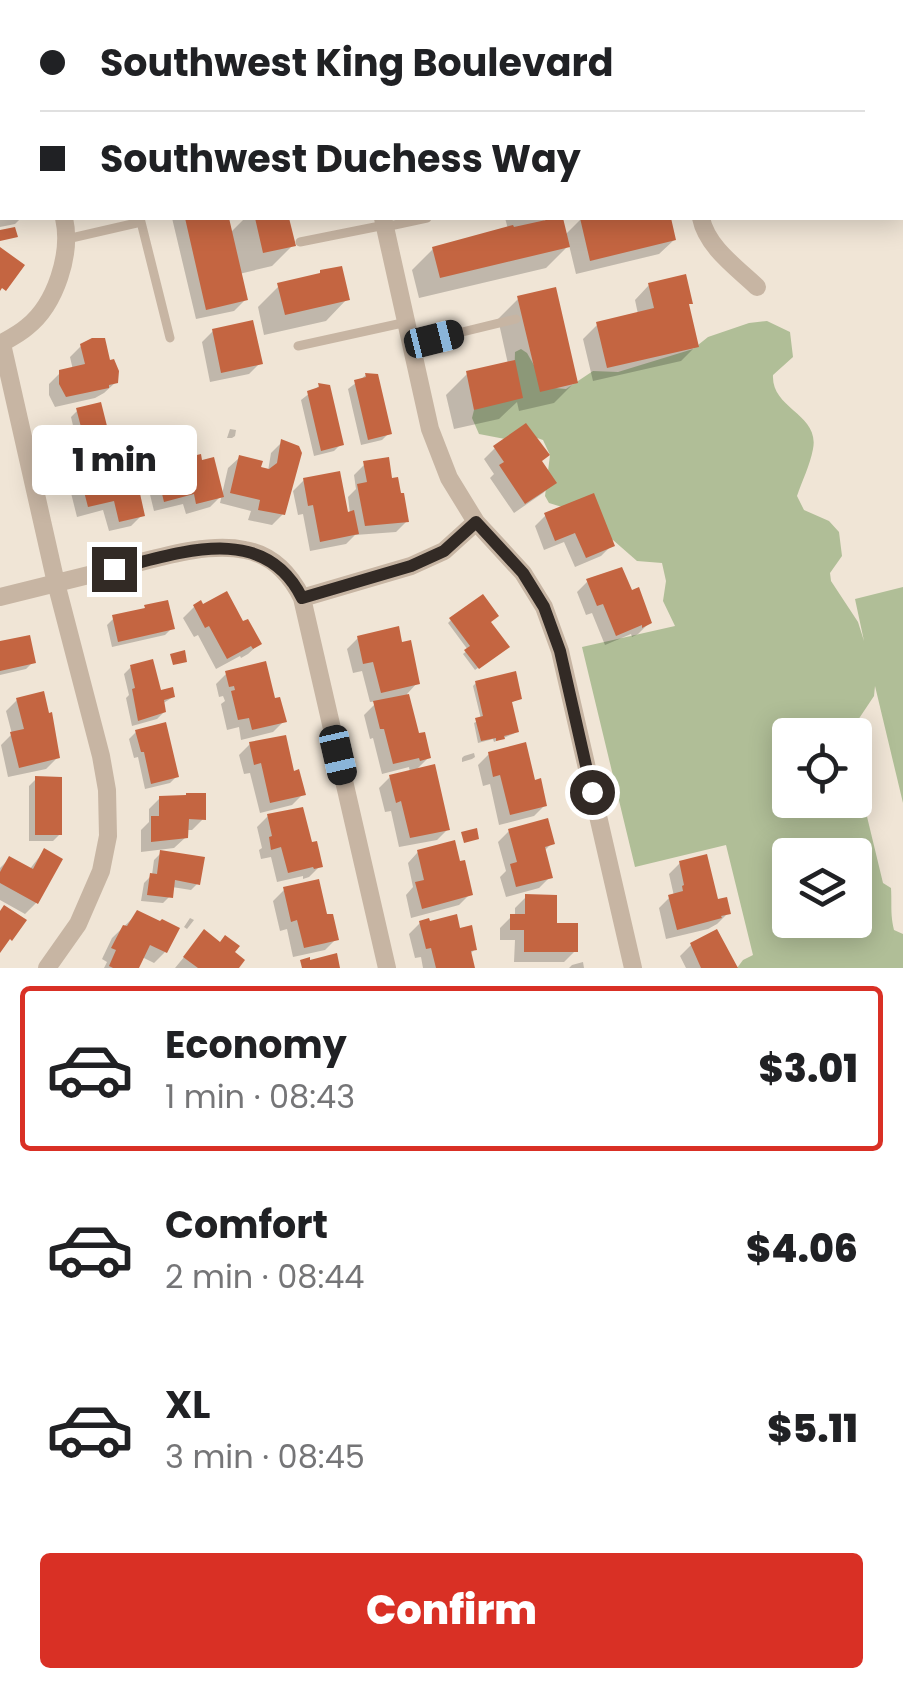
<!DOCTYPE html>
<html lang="en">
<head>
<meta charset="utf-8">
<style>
	:root { --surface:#fff; --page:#f2f2f2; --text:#202124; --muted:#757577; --line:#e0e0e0; --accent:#d93025 }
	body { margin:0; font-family:Poppins,sans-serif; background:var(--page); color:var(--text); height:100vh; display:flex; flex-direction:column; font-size:38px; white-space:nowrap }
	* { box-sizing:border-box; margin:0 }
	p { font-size:32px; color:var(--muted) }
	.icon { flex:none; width:55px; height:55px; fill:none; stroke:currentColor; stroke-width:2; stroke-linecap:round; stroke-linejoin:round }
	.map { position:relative; height:968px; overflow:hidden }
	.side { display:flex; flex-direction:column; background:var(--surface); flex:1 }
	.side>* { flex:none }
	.guide { position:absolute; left:0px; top:0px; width:905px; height:220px; box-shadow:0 5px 25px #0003; display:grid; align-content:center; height:220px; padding:0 40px; background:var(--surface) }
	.controls { position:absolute; left:772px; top:718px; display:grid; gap:20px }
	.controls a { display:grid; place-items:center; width:100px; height:100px; border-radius:10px; background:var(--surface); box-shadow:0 5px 25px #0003; font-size:50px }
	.end { position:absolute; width:45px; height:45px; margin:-22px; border:12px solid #322a25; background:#fff; box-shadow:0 0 0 5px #fff }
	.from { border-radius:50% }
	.bubble { position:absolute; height:70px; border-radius:10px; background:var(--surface); box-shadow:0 5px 25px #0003; font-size:32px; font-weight:800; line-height:70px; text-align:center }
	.car { position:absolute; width:30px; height:60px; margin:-30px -15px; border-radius:12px; box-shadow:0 0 8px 2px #0007; background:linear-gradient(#222 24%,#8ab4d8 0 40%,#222 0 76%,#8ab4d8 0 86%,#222 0) }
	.guide b { display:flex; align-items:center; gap:35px; height:95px; font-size:38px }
	.guide b+b { border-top:2px solid var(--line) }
	.guide i { width:25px; height:25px; background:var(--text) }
	ul { padding:18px 0 0; list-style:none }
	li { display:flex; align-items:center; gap:30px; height:165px; margin:0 20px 15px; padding:0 20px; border:5px solid transparent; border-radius:10px }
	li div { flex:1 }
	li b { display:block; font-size:38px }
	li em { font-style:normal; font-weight:800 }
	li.on { border-color:var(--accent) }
	li>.icon { width:90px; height:90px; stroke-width:1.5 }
	.button { display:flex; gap:20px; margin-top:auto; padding:20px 40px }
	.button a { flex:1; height:115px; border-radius:10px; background:var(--accent); color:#fff; font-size:40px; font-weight:800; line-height:115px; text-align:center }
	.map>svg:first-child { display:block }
	.green { fill:#b0be97; fill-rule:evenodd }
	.shadow { fill:#0003 }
	.building { fill:#c46541 }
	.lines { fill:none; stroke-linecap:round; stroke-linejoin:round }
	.lane { stroke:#c7b5a3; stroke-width:9 }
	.street { stroke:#c7b5a3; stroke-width:18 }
	.route { stroke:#322a25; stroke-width:12 }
</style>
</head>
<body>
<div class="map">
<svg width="903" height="968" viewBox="0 0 903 968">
	<rect width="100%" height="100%" fill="#f0e5d6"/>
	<path class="green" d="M767 321 790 332 793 357 773 375C771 409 820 414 813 449 810 465 802 481 797 496L804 510 829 521 839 532 842 556 830 573 831 581 858 622 864 641 855 599 903 587V803L875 686 874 696 858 720 865 761 856 771 883 883 891 888C892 905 890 913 894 930L903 934V968H737L743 960 753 955 726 845 635 867 582 647 675 626 663 601 666 581 662 563 637 561 613 540 585 530 562 507 549 503 545 496 550 455 543 440 523 433 505 439 479 434 472 418 474 410 514 386 515 352 521 349 527 353 543 381 554 388 566 389 593 371 618 372 693 349 708 337 749 323ZM790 735H855V800H790ZM790 855H855V920H790Z"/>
	<path class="shadow" d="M164 0H213V2H162Z
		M221 0H275L276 2H219Z
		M431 0H510L511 2H421Z
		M551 0H616L617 2H552Z
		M701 0H836L837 2H702Z
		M848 0H903V178L902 2H848Z
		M2 185V218H21L15 224 0 227V186Z
		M172 218H226L230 233 245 218H286L293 245 272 266 239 274 245 300 234 311 196 319Z
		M505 218H547L540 224 565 235 581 219 587 218H669L674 240 659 254 576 274 569 245 546 268 419 298 412 270 433 249 508 229Z
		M649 285 696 346 681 361 593 381 583 339 598 324 638 314 635 300Z
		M279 286 347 299 326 321 264 335 258 307Z
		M519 298 575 382 554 403 519 411 517 402 499 419 454 429 446 395 467 374 508 364 498 319Z
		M213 331 260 363 249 374 210 382 202 342Z
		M81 346 116 382 104 393 95 398 55 407 49 395V384L60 373 73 370 70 357Z
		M366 375 389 433 382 440 361 445 348 389Z
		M319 386 328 387 341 444 334 451 314 456 301 400Z
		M78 410 112 457 105 464 72 472 67 451 74 444 73 437 75 434 71 417Z
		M230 429 236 430 235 436 232 438H227Z
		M282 442 283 514 272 525 248 520 251 511 220 503 228 468 239 458 258 469 268 471 271 453Z
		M495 448 540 462 554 482 543 493 514 513 490 478 494 474 484 459Z
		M365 464 390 481 407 521 396 532 355 535 346 544 310 551 303 514 298 515 293 491 304 480 346 515 350 514 348 497 356 489 354 475Z
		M156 468 221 496 210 507 186 514 183 504 154 511 146 478Z
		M82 482 142 515 131 526 109 531 103 510 77 517 71 493Z
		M546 515 612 545 601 556 575 567 564 542 544 550 535 526Z
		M587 582 649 623 638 634 632 637 631 634 605 645 592 613 586 615 577 592Z
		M194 607 242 625 259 644 248 654 241 658 240 656 216 669 198 635 194 637 183 618Z
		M145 608 172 628 165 635 112 647 107 625 114 618 141 612Z
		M451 620 488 622 504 649 475 670 463 654 468 650 448 623Z
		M358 638 417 683 407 694 417 736 428 758 414 772 448 829 437 840 399 847 391 811 385 812 379 788 390 777 410 773 409 767 382 774 373 738 370 739 364 715 378 701 370 702 362 671 353 673 347 649Z
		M0 643 33 662 26 669 0 675Z
		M131 667 159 693 173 697 162 704 164 712 157 719 132 726 126 698 129 695 124 674Z
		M227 673 273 701 284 721 273 732 241 740 239 727 227 730 221 704 225 701 223 696 219 697 216 684Z
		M476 683 519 699 510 703 516 732 513 734 494 742 493 739 478 743 474 723 481 719 473 686Z
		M17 700 57 758 46 769 8 777 1 745 12 734 6 711Z
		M136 732 177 776 170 783 145 789 138 757 134 758 129 739Z
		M250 744 292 774 303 794 292 805 260 813 250 773 244 774 239 755Z
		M474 753 475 757 472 759 462 762V758L464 756Z
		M489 754 545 805 534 816 499 825 490 784 483 786 478 765Z
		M36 779 60 834 53 841H29V786Z
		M160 798 203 819 192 830H186V837L174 848 141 852V830L149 822V809Z
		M268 816 320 866 309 877 303 879V876L277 882 271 857 261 859 259 850 262 848 257 827Z
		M509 831 552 843 543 852 550 877 539 888 506 897 500 877 506 871 498 842Z
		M44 851 36 903 25 914 0 900V868L9 859 29 870Z
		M418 852 470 894 459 905 411 918 406 895 413 887 408 863Z
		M161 853 198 883 191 890 172 887 170 896 163 903 141 901 144 883 152 875 154 860Z
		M680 863 728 913 717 924 708 929 666 939 659 908 670 897 674 896 669 874Z
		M284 890 326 917 336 939 325 950 293 957 287 929 280 931 273 901Z
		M526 897 575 951 564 962H514L515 940H500V928L511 917H515V908Z
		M138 913 165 952 154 963 142 957 136 968H104L107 962 102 959 112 938Z
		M190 918 194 920 187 929 184 927Z
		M420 923 458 931 475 949 469 955 472 968H423L421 957 415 958 409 934Z
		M716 932 735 968H686L680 956 691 945Z
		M204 933 242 960 236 968H175Z
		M583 962 584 968H569L572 965Z"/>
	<path class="building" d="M185 218H229L248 300 206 310Z
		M255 218H289L296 246 263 253Z
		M555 218H563L570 247 440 278 432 247 513 225 514 227Z
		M580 218H671L676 240 590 261Z
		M15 227 18 237 0 241V230Z
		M0 247 25 265 6 291 2 288 0 291Z
		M342 266 350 300 285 315 277 283 320 273V270Z
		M686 274 693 304H689L699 347 607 368 596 322 654 308 648 283Z
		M556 287 578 383 540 392 517 296Z
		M253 320 263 364 221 373 212 329Z
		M92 338H105L110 360 114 359 119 371 118 383 109 385V388L66 397 59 384V370L85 364 80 344Z
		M515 360 523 398 474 410 466 371Z
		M365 373 378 374 392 434 368 440 354 380 366 377Z
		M318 383 330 385 344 445 321 451 307 391 319 387Z
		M101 402 115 458 78 466 73 442 81 440 78 428 81 427 76 408Z
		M526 423 550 455 542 461 557 483 525 504 499 465 504 462 493 446Z
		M281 439 299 446 302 453 285 515 258 510 260 500 230 493 239 455 263 461 261 467 269 469 277 463Z
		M145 450 148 460 134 464 132 453Z
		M201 454 202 460 214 457 224 497 196 504 194 494 164 502 155 465Z
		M389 457 392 478 398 477 401 493H404L409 522 365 526 357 484 367 482 363 461Z
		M131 468 137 480 145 516 119 522 114 501 88 507 81 480Z
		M340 471 348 512 354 510 359 534 320 542 313 505 308 506 303 478Z
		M594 493 615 546 586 558 575 533 555 541 544 513Z
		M622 567 632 590 639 587 652 623 642 628V625L616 636 603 604 597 606 586 579Z
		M227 591 243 621 248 619 262 644 253 649 251 646 227 659 209 626 205 628 193 605 201 600 203 604Z
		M483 594 499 616 491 622 510 647 479 669 464 650 470 646 449 618Z
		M168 600 175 629 118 642 112 615 145 608 144 605Z
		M399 626 402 642 411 640 420 684 381 693 373 662 363 664 357 636Z
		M30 635 36 663 0 671V641Z
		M185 650 187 662 173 665 170 654Z
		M153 659 161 690 173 687 175 697 164 700 166 712 138 721 132 689 135 688 130 665Z
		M266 661 275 698 280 697 287 722 252 730 249 718 238 720 231 691 235 690 234 686 229 687 225 671Z
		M516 671 522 699 512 702 519 732 504 736 505 739 496 741V738L481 741 475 718 483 716 475 681Z
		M44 691 49 713 52 712 60 758 19 768 10 732 24 729 16 698Z
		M409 694 419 733 425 732 431 758 420 761 419 758 393 764 384 729H380L373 701Z
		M166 722 179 777 151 784 144 752H141L135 730Z
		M286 735 294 771 299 769 306 795 270 803 261 763 254 765 249 742Z
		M526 742 535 780 541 778 547 806 510 815 500 775 493 777 488 752Z
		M435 764 450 830 410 838 401 801 396 803 389 775Z
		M35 776 62 777V835H35Z
		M186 793H206V820L189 819 188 838 151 842V816H159V796L186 795Z
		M303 807 312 842 317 841 323 867 314 869 313 867 288 873 281 847 271 850 269 837 272 836 267 814Z
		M548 818 555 844 545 847 553 878 516 887 510 864 517 862 508 829Z
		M477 828 479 839 464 843 461 832Z
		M455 840 460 861 465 860 473 895 422 909 415 882 424 880 417 850Z
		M44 848 63 859 38 904 0 883V872L9 856 33 869Z
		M160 850 205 857 200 885 175 880 173 898 147 895 150 873 157 874Z
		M707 854 718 899 727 897 731 914 721 916 722 918 677 930 668 895 683 891 682 886 684 885 679 861Z
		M319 879 327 914H333L339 940 304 948 297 920 291 922 283 887Z
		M525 894 557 895V923H578V952H524V930H510V914H525Z
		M4 905 27 920 12 941 10 939 0 953V911Z
		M137 910 160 921 162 919 180 928 167 953 150 945 139 968H113L109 966 116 950 111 948 123 925 127 926Z
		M457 914 460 928 472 925 477 950 471 951 475 968H436L431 948 426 949 419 921 429 918 430 921Z
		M204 929 220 942 225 935 240 946 235 952 245 960 239 968H198L183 957Z
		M717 929 738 968H701L690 943Z
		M337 953 340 968H302L300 960 310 957V960Z"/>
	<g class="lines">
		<path class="lane" d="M140 218 170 338
			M385 227 427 218
			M67 239 141 222
			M300 242 385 225
			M413 344 516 319
			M298 346 407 322"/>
		<path class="street" d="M16 0V2
			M330 0V2
			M648 0 649 2
			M383 218 430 429 449 478 476 522 523 573 544 607 560 651 633 968
			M701 218C707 247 736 267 757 287
			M0 344C9 339 19 334 27 327 56 304 72 253 64 218
			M2 344 56 583 101 756 107 790 108 836 101 871 78 924 47 968
			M0 597C40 587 81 577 121 567 158 558 207 542 245 550 272 555 290 574 302 598L411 566 444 551 476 522
			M302 598 387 968"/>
	</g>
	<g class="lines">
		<path class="route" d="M114 569C179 553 264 521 302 598L411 566 444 551 476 522 523 573 544 607 560 651 592 792"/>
	</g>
</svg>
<div class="controls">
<a><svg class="icon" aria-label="locate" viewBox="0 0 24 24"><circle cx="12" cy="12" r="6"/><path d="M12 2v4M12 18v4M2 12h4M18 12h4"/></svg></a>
<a><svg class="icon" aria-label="layers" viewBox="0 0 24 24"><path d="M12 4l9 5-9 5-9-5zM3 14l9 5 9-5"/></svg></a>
</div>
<i class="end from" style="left:592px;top:792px"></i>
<i class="end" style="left:114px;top:569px"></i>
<div class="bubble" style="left:32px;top:425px;width:165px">1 min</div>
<i class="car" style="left:434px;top:339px;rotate:76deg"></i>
<i class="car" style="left:338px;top:755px;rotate:167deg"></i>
<div class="guide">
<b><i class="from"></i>Southwest King Boulevard</b>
<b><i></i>Southwest Duchess Way</b>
</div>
</div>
<section class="side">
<ul>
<li class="on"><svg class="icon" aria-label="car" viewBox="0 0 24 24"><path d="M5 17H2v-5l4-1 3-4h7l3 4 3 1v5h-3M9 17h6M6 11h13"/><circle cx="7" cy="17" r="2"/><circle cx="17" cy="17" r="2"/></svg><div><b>Economy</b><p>1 min · 08:43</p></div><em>$3.01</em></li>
<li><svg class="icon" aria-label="car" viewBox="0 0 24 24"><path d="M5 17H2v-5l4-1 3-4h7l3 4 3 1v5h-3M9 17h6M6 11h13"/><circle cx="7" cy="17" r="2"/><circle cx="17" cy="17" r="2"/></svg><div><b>Comfort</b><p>2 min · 08:44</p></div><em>$4.06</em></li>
<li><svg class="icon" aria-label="car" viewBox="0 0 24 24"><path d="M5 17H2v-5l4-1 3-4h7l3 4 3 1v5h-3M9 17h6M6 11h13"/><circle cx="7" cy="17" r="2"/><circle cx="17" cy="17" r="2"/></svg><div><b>XL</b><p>3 min · 08:45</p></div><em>$5.11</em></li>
</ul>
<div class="button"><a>Confirm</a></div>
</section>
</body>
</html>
